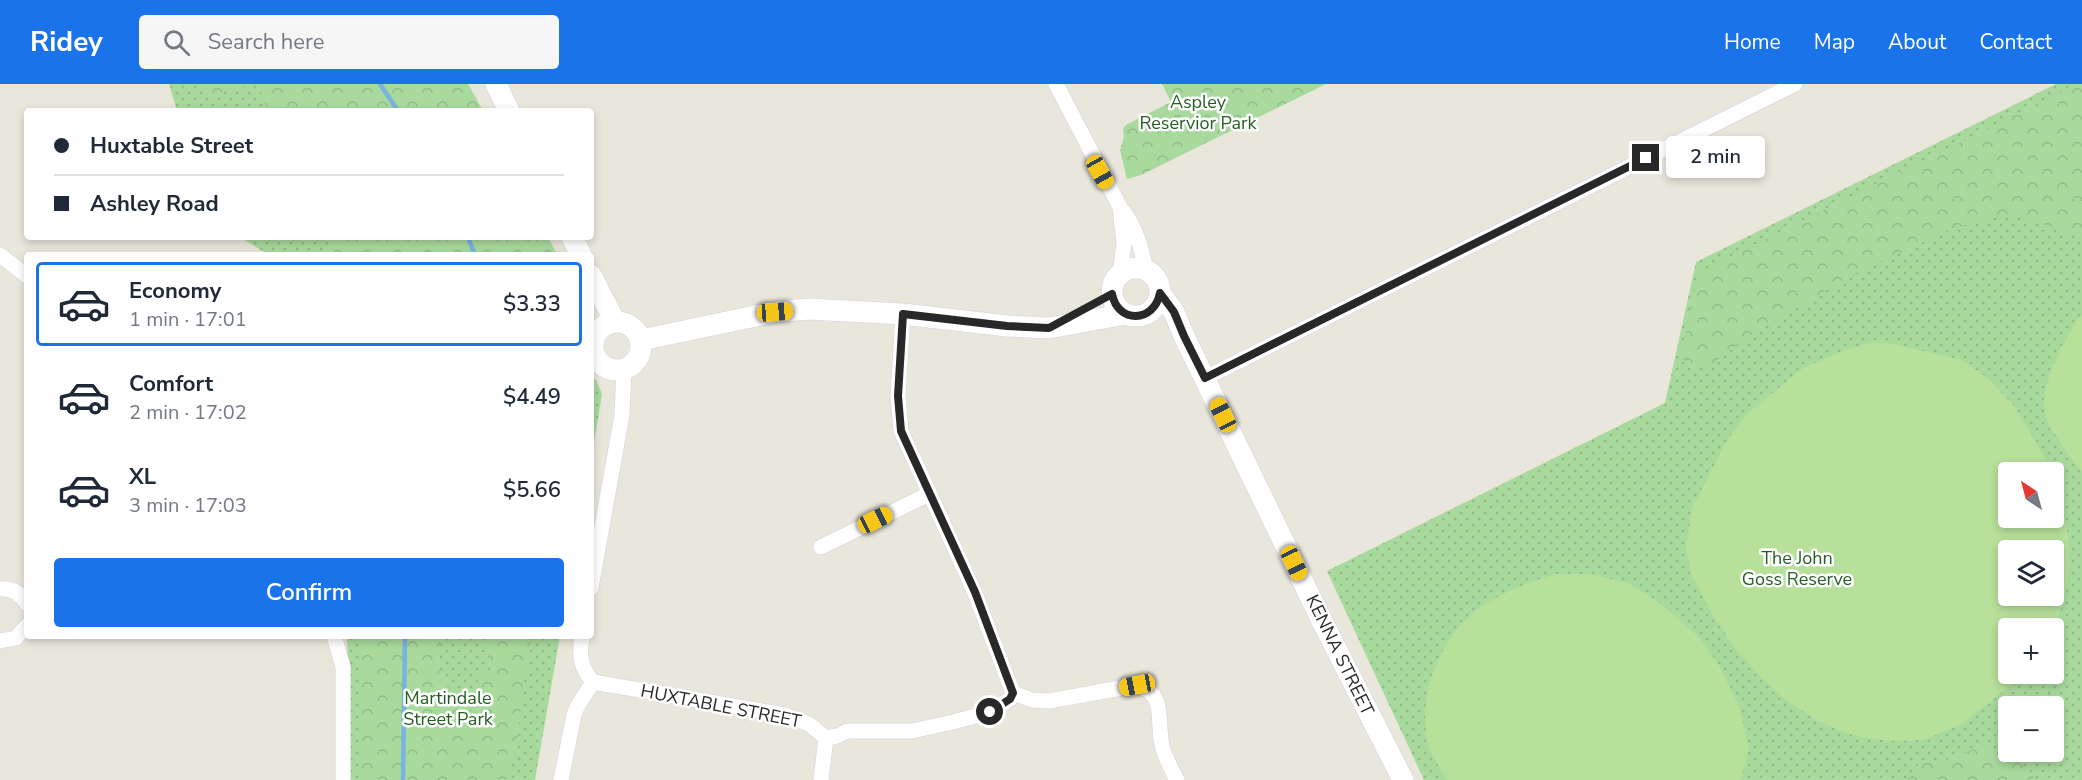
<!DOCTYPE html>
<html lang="en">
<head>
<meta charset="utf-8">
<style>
	:root { --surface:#fff; --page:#f6f6f7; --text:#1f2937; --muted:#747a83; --line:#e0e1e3; --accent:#1a73e8 }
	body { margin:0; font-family:"Nunito Sans",sans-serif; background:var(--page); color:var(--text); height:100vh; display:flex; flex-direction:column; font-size:22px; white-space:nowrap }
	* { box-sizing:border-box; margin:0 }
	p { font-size:20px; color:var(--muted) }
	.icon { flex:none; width:33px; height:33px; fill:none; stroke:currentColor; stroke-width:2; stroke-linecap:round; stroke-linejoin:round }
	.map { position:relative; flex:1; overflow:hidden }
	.side { position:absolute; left:24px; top:168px; width:570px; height:387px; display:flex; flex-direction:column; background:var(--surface); border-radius:6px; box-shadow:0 3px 9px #0003 }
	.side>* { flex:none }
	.guide { position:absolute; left:24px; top:24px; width:570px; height:132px; border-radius:6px; box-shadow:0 3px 9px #0003; display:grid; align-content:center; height:132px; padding:0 30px; background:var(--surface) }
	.needle { width:39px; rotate:324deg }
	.fabs { position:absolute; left:1998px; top:378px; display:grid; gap:12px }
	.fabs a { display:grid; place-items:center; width:66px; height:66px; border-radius:6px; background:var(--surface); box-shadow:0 3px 9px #0003; font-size:30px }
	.end { position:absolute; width:27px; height:27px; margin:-14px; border:8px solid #282828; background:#fff; box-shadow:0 0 0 3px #fff }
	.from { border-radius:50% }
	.bubble { position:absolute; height:42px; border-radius:6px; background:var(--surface); box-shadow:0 3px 9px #0003; font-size:20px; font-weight:600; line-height:42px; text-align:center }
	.car { position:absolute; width:18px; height:36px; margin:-18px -9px; border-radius:8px; box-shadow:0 0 4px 2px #0007; background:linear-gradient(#f5c518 24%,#345 0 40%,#f5c518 0 76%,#345 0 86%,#f5c518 0) }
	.guide b { display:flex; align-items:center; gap:21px; height:57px; font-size:22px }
	.guide b+b { border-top:2px solid var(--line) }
	.guide i { width:15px; height:15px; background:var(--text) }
	ul { padding:10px 0 0; list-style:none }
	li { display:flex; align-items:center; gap:18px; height:84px; margin:0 12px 9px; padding:0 18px; border:3px solid transparent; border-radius:6px }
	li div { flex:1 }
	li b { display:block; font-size:22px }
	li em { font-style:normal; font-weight:600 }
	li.current { border-color:var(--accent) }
	li>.icon { width:54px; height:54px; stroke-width:1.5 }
	.button { display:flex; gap:12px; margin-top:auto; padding:12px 30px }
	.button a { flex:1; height:69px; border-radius:6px; background:var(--accent); color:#fff; font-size:24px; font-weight:600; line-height:69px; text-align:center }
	header { display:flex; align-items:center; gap:36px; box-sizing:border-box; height:84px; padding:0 30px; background:var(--accent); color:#fff }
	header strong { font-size:28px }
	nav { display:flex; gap:33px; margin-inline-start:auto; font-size:21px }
	.search { width:420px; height:54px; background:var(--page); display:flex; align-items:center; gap:15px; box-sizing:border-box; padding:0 21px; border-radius:6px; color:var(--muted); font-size:22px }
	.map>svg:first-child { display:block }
	.grass { fill:url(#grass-dots); fill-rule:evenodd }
	.forest { fill:url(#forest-crowns) }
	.pitch { fill:#b7e09a; fill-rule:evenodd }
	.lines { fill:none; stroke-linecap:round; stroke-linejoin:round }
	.stream { stroke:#79b3e1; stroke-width:4.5 }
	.street-casing { stroke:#d1d1e0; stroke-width:16 }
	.secondary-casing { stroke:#d1d1e0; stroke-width:22 }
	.street { stroke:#fff; stroke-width:15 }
	.secondary { stroke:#fff; stroke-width:21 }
	.route { stroke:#282828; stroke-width:8 }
	.labels { text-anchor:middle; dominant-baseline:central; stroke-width:5; stroke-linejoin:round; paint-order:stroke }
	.park-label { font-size:18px; fill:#235d21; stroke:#fff }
	.street-label { font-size:18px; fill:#282828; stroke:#fff }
</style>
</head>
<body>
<header>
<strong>Ridey</strong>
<div class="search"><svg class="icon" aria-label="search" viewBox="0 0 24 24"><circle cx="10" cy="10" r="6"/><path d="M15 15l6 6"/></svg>Search here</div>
<nav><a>Home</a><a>Map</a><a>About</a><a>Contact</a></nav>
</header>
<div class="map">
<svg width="2082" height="696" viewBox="0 0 2082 696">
	<defs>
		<pattern id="grass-dots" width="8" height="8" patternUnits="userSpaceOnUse" patternTransform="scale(1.5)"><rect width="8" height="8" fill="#a8da9d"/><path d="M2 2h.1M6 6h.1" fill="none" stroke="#91bb87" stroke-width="1.8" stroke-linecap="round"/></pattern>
		<pattern id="forest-crowns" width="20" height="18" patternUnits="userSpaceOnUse" patternTransform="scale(1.5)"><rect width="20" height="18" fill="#a8da9d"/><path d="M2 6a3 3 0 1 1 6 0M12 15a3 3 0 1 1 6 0" fill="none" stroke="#91bb87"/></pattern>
	</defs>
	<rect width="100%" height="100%" fill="#e9e6db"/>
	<path class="grass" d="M169 0H468L483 27H177Z
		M2056 0H2082V696H1424L1327 487 1665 319 1696 178ZM2008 388H2054V434H2008ZM2008 466H2054V512H2008ZM2008 544H2054V590H2008ZM2008 622H2054V668H2008Z
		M240 153H548L557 171H269Z
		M591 293 596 296 602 310 591 376Z
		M347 552H560L535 696H350Z"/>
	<path class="forest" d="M199 0H468L483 27H267L259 0 208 11Z
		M1162 0H1326L1141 91 1127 95 1120 66 1124 53 1123 45 1126 41 1171 18Z
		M2079 0H2082V153L2011 130 1953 144 1850 192 1743 256 1712 280 1694 283 1682 275V266L1699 188Z
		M334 153H548L557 171H330Z
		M359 552H441L439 590 465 629 480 624 477 608 479 593 491 585 485 552H532L520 617 519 643 516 663 506 696H359Z
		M1983 661 2011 671 2037 696H1908L1919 680 1951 675Z"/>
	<path class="pitch" d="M2082 231V388C2074 379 2049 344 2046 334 2037 304 2063 260 2078 235Z
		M1870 259 1894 260 1961 276 1989 295 2014 322 2037 360 2052 388H2008V434H2054V395C2059 414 2066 434 2068 454 2072 484 2067 518 2053 544H2008V590H2025L1961 641 1923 656 1886 657 1849 650 1818 637 1787 617 1762 594 1738 568 1715 535 1691 490 1686 465 1692 424 1727 356 1746 331 1803 284 1840 268ZM2008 466H2054V512H2008Z
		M1555 490H1592L1630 500 1660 519 1698 552 1719 581 1740 624 1749 665 1741 696H1448C1440 685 1429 668 1427 655 1419 610 1438 560 1472 530 1495 510 1526 500 1555 490Z"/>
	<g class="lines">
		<path class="stream" d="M380 0 398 27
			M468 153 475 171
			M403 696 405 552"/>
		<g class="street-casing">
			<path id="street" d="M1056 0 1120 123C1136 143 1141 162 1146 187
				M1120 123 1124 159 1120 191
				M0 171 27 192
				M903 230 898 312 901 347 975 509 1013 609
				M591 267 593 266
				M1205 294 1795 0
				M821 463 929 410
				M591 504 622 331 624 285
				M0 505C12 504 21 509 27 520
				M334 552 343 583V696
				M0 557 16 554 27 541
				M593 598 785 631 809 640 826 654 837 652 848 647H912L953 638 990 628 1010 615 1013 609
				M1013 609 1032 616 1049 617 1137 601C1169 611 1155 640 1163 665 1166 676 1172 686 1177 696
				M561 696 574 631 577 623 593 598C580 583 579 571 582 552
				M821 696 826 654"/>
		</g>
		<g class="secondary-casing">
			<path id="secondary" d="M496 0 509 27
				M572 153 581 171
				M1112 208a24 24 0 1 1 48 0a24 24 0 1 1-48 0Z
				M591 191 615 238
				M1160 209 1174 228 1184 252 1321 535 1403 696
				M593 262a24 24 0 1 1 48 0a24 24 0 1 1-48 0Z
				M641 256 775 228 809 225 903 230 1007 242 1049 244 1126 230"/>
		</g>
		<use href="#street" class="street"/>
		<use href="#secondary" class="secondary"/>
	</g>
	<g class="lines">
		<path class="route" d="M990 628 1010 615 1013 609 975 508 901 347 898 312 903 230 1007 242 1049 244 1112 210C1118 240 1154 239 1160 209L1174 228 1184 252 1205 294 1646 74"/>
	</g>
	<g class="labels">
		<g class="park-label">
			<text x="1198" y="18">Aspley<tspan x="1198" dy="21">Reservior Park</tspan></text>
			<text x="1797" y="474">The John<tspan x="1797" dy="21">Goss Reserve</tspan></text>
			<text x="448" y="614">Martindale<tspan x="448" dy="21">Street Park</tspan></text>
		</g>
		<g class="street-label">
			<text transform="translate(1340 571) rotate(64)">KENNA STREET</text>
			<text transform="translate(721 622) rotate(11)">HUXTABLE STREET</text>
		</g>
	</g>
</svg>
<div class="fabs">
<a><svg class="needle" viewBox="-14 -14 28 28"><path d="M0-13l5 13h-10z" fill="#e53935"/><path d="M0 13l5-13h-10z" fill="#747a83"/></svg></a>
<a><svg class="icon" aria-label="layers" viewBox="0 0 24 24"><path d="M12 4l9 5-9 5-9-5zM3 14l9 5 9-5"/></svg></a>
<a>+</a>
<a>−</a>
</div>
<i class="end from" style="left:990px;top:628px"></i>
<i class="end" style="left:1646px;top:74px"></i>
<div class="bubble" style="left:1666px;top:52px;width:99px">2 min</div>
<i class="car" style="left:1100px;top:88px;rotate:151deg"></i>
<i class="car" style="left:775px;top:228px;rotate:86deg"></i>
<i class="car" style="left:1223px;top:331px;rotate:334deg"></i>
<i class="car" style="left:875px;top:436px;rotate:64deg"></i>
<i class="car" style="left:1294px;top:479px;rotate:155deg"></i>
<i class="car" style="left:1137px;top:601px;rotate:259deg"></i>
<div class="guide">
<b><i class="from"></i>Huxtable Street</b>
<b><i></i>Ashley Road</b>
</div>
<section class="side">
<ul>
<li class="current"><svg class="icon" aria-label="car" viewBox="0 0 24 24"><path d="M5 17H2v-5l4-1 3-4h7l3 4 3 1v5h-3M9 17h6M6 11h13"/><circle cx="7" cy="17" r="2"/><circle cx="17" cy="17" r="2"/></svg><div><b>Economy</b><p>1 min · 17:01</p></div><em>$3.33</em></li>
<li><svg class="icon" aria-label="car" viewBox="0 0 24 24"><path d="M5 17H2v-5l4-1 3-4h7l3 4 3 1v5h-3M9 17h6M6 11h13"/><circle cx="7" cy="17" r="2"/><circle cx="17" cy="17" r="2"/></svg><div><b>Comfort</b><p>2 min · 17:02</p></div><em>$4.49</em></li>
<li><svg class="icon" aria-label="car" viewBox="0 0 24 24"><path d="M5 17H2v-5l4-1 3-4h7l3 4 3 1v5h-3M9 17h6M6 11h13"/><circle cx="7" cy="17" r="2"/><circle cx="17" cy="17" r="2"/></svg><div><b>XL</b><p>3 min · 17:03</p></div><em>$5.66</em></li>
</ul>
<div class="button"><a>Confirm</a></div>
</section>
</div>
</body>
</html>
